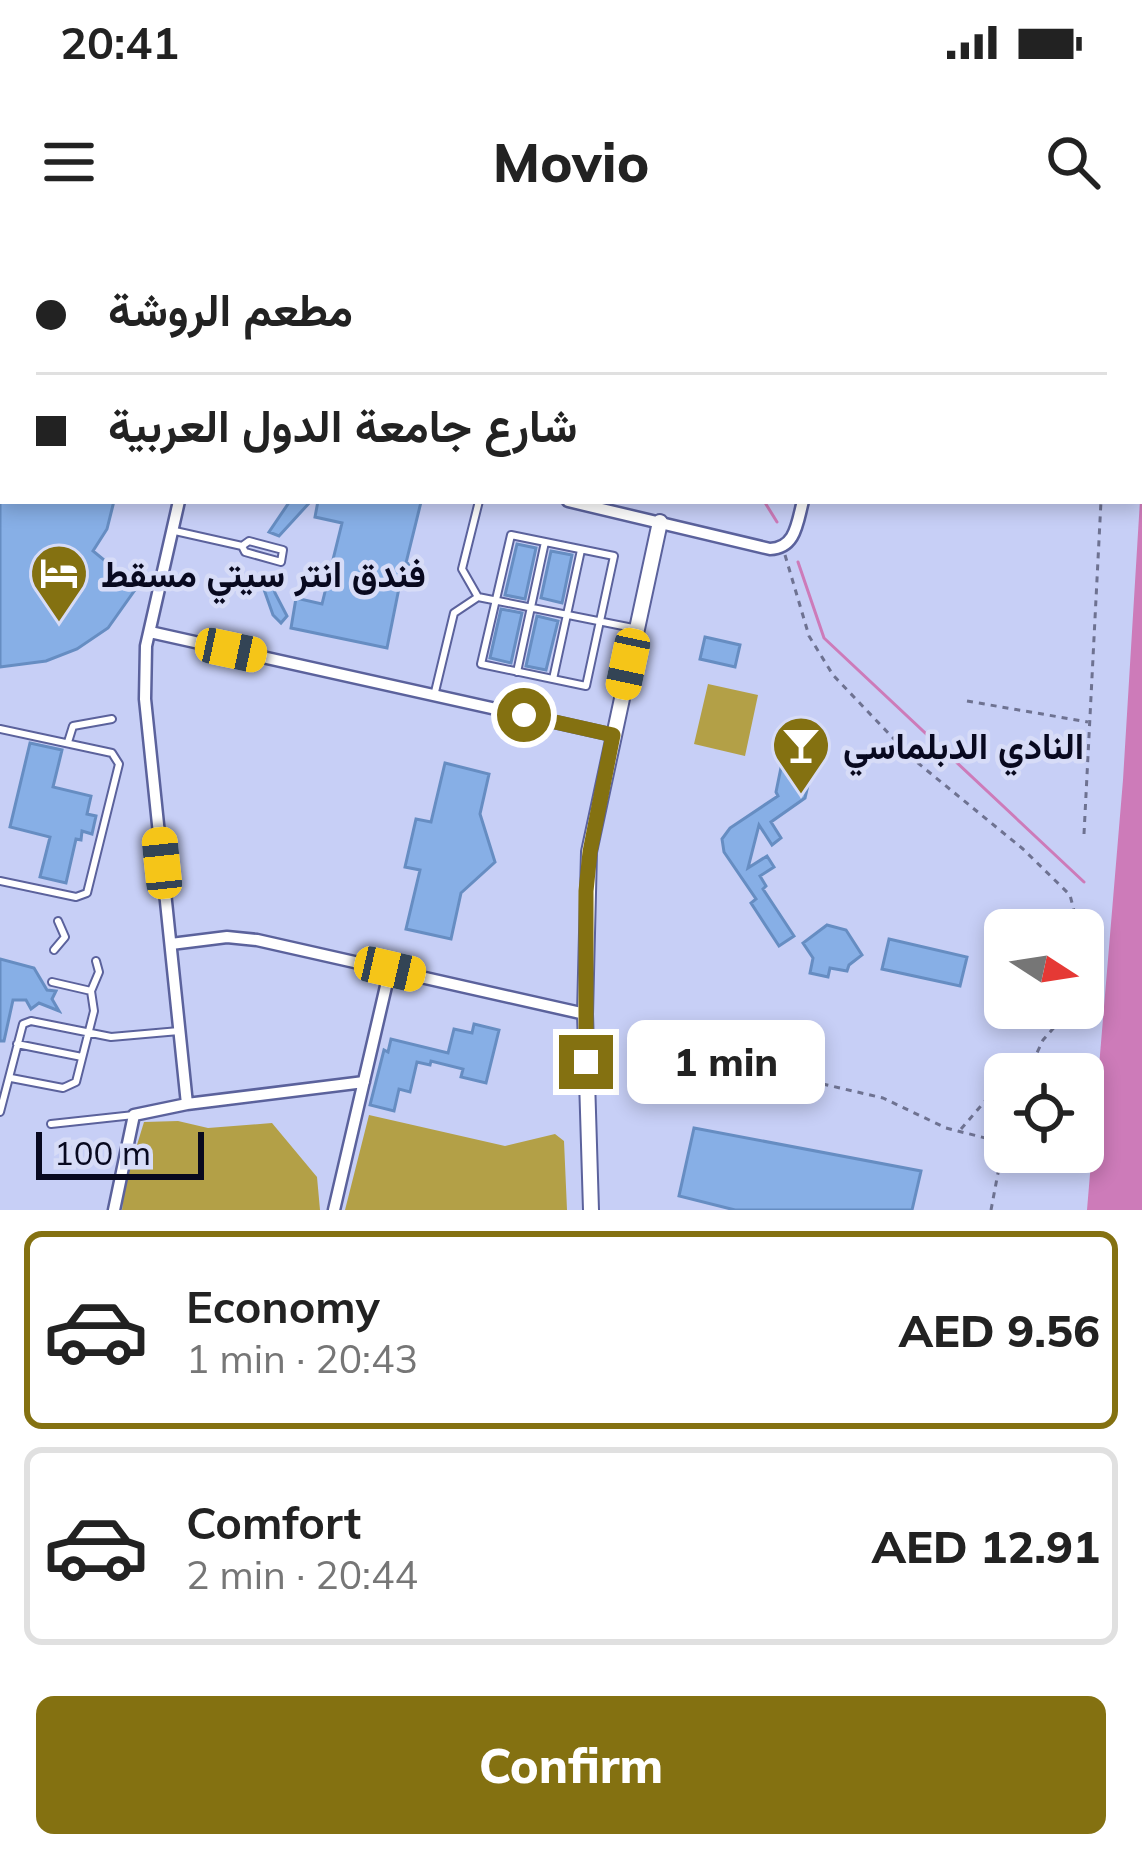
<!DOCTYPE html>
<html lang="en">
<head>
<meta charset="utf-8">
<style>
	:root { --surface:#fff; --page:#f2f2f2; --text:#222; --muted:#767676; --line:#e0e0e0; --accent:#847111 }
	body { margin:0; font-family:Mulish,Vazirmatn,sans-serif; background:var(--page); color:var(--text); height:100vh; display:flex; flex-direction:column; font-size:45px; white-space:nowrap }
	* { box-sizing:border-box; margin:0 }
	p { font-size:39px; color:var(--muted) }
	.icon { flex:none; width:66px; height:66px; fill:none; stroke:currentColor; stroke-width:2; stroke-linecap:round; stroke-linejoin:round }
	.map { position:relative; height:970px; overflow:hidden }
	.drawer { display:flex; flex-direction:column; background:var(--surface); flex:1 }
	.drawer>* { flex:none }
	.top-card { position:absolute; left:0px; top:0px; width:1143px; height:264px; box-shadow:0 6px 18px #0003; display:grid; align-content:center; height:264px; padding:0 36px; background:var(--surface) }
	.needle { width:78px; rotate:102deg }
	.buttons { position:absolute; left:984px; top:669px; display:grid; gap:24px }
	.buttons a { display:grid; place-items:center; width:120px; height:120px; border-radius:18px; background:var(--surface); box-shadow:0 6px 18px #0003; font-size:60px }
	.scale { position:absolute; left:36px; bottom:30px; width:168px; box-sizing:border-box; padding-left:12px; border:6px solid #08091f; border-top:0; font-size:33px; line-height:42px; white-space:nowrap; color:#08091f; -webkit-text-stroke:9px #d7dcf7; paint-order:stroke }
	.end { position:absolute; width:54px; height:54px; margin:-27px; border:15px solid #847111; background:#fff; box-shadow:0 0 0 6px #fff }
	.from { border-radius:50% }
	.bubble { position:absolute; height:84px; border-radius:18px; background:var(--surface); box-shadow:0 6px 18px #0003; font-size:39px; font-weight:800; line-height:84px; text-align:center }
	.car { position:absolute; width:36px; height:72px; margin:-36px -18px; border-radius:15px; box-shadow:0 0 9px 3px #0007; background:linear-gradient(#f5c518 24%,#345 0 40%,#f5c518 0 76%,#345 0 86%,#f5c518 0) }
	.top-card b { display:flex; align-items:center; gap:42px; height:114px; font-size:45px }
	.top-card b+b { border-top:3px solid var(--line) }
	.top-card i { width:30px; height:30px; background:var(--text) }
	ul { padding:21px 0 0; list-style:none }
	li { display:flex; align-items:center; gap:36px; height:198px; margin:0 24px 18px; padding:0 12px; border:6px solid var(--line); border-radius:18px }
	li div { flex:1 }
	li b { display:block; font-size:45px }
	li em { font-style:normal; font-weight:800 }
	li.current { border-color:var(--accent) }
	li>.icon { width:108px; height:108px; stroke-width:1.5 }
	.action { display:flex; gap:24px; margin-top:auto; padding:24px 36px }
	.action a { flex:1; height:138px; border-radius:18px; background:var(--accent); color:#fff; font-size:48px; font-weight:800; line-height:138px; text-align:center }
	.status { display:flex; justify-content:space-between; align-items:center; height:84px; padding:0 60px; background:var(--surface); direction:ltr }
	.status svg { height:33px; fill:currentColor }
	header { display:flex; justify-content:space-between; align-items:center; height:156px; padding:0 36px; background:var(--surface); font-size:54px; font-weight:800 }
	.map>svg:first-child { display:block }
	.green { fill:#b3a047 }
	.water { fill:#cd7bb9 }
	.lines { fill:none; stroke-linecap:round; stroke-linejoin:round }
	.stream { stroke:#cd7bb9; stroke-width:3 }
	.building { fill:#87afe6; stroke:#668dc2; stroke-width:3 }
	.service-casing { stroke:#5b629c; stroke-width:10 }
	.minor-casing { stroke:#5b629c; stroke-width:15 }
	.tertiary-casing { stroke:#5b629c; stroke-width:18 }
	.path { stroke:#6e7291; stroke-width:3; stroke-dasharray:6 6; stroke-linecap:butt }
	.service { stroke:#fff; stroke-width:6 }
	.minor { stroke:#fff; stroke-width:10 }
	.tertiary { stroke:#fff; stroke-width:14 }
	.route { stroke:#847111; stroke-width:15 }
	.labels { text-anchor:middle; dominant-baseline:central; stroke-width:9; stroke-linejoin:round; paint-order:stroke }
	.poi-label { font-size:36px; font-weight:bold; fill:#08091f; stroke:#d7dcf7; text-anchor:start }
</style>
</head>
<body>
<div class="status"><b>20:41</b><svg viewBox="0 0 49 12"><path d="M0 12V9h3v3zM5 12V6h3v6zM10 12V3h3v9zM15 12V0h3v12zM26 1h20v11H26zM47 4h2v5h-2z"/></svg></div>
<header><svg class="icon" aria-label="menu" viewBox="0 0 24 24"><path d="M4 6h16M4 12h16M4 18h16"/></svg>Movio<svg class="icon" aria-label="search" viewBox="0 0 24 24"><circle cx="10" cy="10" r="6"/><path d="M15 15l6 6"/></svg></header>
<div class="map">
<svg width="1142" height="970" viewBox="0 0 1142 970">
	<rect width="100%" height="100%" fill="#c7cff6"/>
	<path class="green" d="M708 444 758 455 745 516 694 504Z
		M369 875 505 906 555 894 564 901 567 970H345Z
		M178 881 208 888 272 883 317 937 320 970H122L125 944 144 882Z"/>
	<path class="water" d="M1142 227V970H1087L1123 540Z"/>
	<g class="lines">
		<path class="stream" d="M385 1 394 3
			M402 3V0
			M764 261 777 282
			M798 322 824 398 1084 642"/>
	</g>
	<path class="building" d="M0 261H114L107 289 93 311 137 347 108 388 77 409 46 421 0 427Z
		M290 261H311L279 296 269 292Z
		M318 261 421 262 406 323 412 325 406 348H399L387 408 291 388 296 358 322 364 342 283 315 277Z
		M517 304 536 308 525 359 505 355Z
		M551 311 572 315 562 363 541 358Z
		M271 334 275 353 287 376 281 383 273 375 261 341V336Z
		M501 369 522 373 511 423 490 418Z
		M537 376 558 381 546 430 526 426Z
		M705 397 740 405 735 427 700 419Z
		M30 503 62 510 53 547 91 556 87 574 96 576 92 594 82 591 81 600 76 599 66 643 40 637 50 597 10 587Z
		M802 503 814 519 805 558 771 582 781 598 772 605 759 585 748 628 767 616 774 627 760 636 766 646 763 649 794 696 779 706 751 663 756 659 724 612 722 599 730 588 778 556 776 552 784 513Z
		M445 523 489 534 480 574 495 622 461 653 451 699 406 689 420 630 405 627 416 579 431 582Z
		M827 685 846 690 862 715 849 725 847 731 830 728 828 737 810 733 813 718 803 703Z
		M889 699 967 717 960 746 882 729Z
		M0 719 34 728 47 750 56 751 52 759 59 771 39 763 31 769 26 760H13L4 801H0Z
		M474 784 499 790 486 843 461 837 463 829 431 821 430 825 417 822 410 852 399 849 394 871 370 865 384 810 388 812 391 799 448 813 454 789 472 793Z
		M694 888 921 931 912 970H735L679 956Z"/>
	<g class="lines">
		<g class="service-casing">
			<path id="service" d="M14 3V0
				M238 3V0
				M0 15 3 13
				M175 291 242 306 245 312 281 322 283 310 249 301 242 306
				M511 295 614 316 586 446 481 424Z
				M478 357 462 329 479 261
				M517 432 545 302
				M553 439 581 310
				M434 456 454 373 478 357 633 388
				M0 489 112 513 119 524 87 653 76 657 0 641
				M68 502 73 486 112 479
				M54 710 65 697 58 681
				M52 742 91 751
				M17 804 82 817
				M11 838 63 848 76 842 94 771 91 751 99 732 96 721
				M0 872 23 784 31 781 111 797 179 791
				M51 884 134 875"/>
		</g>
		<g class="minor-casing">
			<path id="minor" d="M170 0V3
				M733 0 735 3
				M374 3 375 0
				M853 3 854 0
				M0 119 3 117
				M179 261 146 406 145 459 187 864
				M568 261 770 309C796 308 797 283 803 261
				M150 392 613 495
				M171 704 227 697 257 700 585 774
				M114 970 134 875 187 864 364 842
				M334 970 390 729"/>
		</g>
		<g class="tertiary-casing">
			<path id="tertiary" d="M591 970 585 774 589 612 660 282"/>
		</g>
		<path class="path" d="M1095 0 1097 3
			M785 315 809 396 833 435 913 519 1023 609 1070 655 1079 690
			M967 461 1088 482
			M1084 594 1101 261
			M1027 834 1043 800 1071 768
			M681 843 712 848 784 835 883 858 946 888 1005 903
			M961 889 993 852 1005 845
			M991 970 998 933 1007 912"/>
		<use href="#service" class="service"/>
		<use href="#minor" class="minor"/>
		<use href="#tertiary" class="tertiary"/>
	</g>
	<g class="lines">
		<path class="route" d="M524 475 613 495 590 612 586 651V822"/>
	</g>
	<defs>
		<g id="hotel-pin" transform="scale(3)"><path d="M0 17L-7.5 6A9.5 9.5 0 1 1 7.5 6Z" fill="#847111" stroke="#d7dcf7"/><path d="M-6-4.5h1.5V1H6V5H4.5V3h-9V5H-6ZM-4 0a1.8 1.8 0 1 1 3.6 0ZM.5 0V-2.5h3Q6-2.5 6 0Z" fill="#fff"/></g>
		<g id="bar-pin" transform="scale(3)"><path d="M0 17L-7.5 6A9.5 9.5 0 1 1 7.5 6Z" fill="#847111" stroke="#d7dcf7"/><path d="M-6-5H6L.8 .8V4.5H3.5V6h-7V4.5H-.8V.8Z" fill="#fff"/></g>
	</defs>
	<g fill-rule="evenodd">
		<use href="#hotel-pin" x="59" y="333"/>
		<use href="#bar-pin" x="801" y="505"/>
	</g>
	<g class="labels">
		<g class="poi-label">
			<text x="101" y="333">فندق انتر سيتي مسقط</text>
			<text x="843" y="505">النادي الدبلماسي</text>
		</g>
	</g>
</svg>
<div class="buttons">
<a><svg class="needle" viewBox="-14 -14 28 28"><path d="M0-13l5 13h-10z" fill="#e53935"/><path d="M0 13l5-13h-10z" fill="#767676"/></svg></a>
<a><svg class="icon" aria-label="locate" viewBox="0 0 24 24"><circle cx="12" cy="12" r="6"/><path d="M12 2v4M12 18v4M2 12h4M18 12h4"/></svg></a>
</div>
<div class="scale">100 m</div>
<i class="end from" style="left:524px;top:475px"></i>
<i class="end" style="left:586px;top:822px"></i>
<div class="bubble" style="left:627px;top:780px;width:198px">1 min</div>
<i class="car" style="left:231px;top:410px;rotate:102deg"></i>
<i class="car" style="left:628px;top:424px;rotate:192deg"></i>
<i class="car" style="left:162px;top:623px;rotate:354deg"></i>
<i class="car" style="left:390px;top:729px;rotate:103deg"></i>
<div class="top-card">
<b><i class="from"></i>مطعم الروشة</b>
<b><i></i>شارع جامعة الدول العربية</b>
</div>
</div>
<section class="drawer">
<ul>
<li class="current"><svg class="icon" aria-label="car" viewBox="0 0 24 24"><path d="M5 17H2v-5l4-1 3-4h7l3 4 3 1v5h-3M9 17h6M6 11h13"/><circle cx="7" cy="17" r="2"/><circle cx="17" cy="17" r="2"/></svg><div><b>Economy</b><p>1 min · 20:43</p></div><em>AED 9.56</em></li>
<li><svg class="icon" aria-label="car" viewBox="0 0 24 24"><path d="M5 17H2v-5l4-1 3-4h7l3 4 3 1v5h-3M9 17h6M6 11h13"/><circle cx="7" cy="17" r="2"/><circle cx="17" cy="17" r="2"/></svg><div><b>Comfort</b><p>2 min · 20:44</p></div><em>AED 12.91</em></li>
</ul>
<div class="action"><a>Confirm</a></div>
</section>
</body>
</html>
